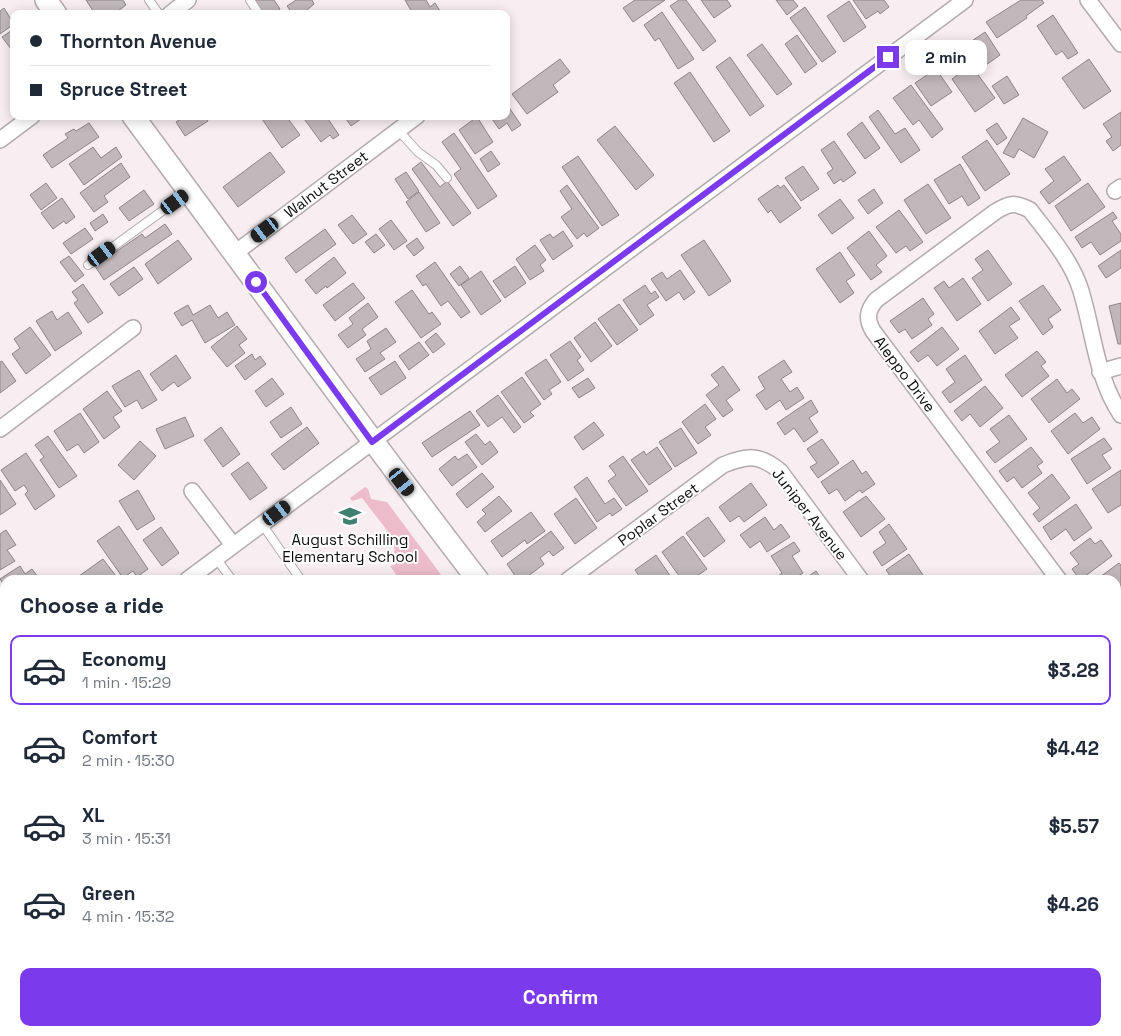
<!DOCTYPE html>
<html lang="en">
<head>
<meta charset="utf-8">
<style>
	:root { --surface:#fff; --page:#f6f6f7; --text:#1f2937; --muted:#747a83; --line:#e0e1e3; --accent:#7c3aed }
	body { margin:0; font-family:"Space Grotesk",sans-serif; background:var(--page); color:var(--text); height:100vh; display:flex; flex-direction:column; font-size:19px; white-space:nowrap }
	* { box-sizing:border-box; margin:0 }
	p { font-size:16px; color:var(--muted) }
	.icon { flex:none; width:28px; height:28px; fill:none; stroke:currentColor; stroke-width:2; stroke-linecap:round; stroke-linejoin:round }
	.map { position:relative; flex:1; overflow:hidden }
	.panel { position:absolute; left:0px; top:575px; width:1121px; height:461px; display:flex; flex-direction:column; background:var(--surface); border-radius:15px 15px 0 0; box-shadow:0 2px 12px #0003 }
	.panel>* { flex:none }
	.hud { position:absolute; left:10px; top:10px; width:500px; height:110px; border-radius:10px; box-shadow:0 2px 12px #0003; display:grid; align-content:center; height:110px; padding:0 20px; background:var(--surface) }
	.end { position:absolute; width:22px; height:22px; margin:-11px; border:6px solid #7c3aed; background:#fff; box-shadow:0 0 0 2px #fff }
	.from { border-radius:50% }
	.bubble { position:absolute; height:35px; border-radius:10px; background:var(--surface); box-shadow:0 2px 12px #0003; font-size:16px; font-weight:600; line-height:35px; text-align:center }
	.car { position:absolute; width:15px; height:30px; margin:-15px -8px; border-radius:6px; box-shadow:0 0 4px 1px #0007; background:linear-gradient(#222 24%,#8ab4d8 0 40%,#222 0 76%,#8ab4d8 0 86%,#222 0) }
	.hud b { display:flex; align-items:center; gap:18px; height:48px; font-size:19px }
	.hud b+b { border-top:1px solid var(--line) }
	.hud i { width:12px; height:12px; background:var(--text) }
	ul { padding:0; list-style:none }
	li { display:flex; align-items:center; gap:15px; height:70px; margin:0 10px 8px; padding:0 10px; border:2px solid transparent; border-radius:10px }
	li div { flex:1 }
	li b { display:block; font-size:19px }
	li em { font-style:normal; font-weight:600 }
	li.current { border-color:var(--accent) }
	li>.icon { width:45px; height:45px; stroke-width:1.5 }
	h2 { padding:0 20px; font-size:22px; line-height:60px }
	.cta { display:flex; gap:10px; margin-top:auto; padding:10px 20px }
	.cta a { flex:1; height:58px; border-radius:10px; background:var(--accent); color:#fff; font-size:20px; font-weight:600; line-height:58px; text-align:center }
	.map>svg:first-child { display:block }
	.green { fill:#edbcca }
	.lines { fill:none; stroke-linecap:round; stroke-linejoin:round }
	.stream { stroke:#df9aaf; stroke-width:4 }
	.building { fill:#c2b8bb; stroke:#8e8588 }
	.service-casing { stroke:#b3aaad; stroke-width:10 }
	.minor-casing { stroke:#b3aaad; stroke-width:18 }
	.secondary-casing { stroke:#b3aaad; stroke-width:24 }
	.service { stroke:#fff; stroke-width:8 }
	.minor { stroke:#fff; stroke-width:15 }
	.secondary { stroke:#fff; stroke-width:21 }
	.route { stroke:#7c3aed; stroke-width:6 }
	.labels { text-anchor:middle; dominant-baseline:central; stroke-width:4; stroke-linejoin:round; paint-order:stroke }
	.street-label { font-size:15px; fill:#0d0a0b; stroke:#fff }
	.poi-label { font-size:15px; fill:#0d0a0b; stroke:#fff }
</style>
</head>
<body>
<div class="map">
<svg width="1121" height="1036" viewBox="0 0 1121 1036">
	<rect width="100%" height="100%" fill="#f8eef1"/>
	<path class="green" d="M365 487 368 489 371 499 387 502 445 580H400L390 566 396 564 393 538 362 498 352 501 350 498Z
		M295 1031H354L348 1036H299Z"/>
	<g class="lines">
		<path class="stream" d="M0 1007 5 1010
			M39 1031 46 1036"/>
	</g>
	<path class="building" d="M86 0H123L126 5 114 14H95Z
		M253 0H274L280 9 273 14H263Z
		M296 0H312L314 4 307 10 310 14H293L287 6Z
		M405 0H426L430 7 435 3 442 14H413Z
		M635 0H665L633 22 623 8Z
		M679 0H686L716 41 703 51 670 6Z
		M701 0H727L731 6 714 18Z
		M776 0H793L798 6 787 15Z
		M853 0H884L889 7 880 14 878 11 866 19Z
		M1021 0H1042L1044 3 1026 16 1027 18 997 38 986 22Z
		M849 1 866 27 844 42 827 16Z
		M805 7 836 52 822 62 790 18Z
		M4 8 14 24 0 34V11Z
		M662 12 694 59 678 69 659 38 655 41 644 25Z
		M1053 15 1078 53 1068 59 1062 51 1056 55 1037 26Z
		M14 29V48L11 49 2 37Z
		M985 32 1000 55 979 70 963 47Z
		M797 35 817 64 805 73 785 44Z
		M762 44 792 84 777 95 747 55Z
		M730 57 764 106 750 116 716 67Z
		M560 59 570 72 553 85 558 92 527 114 512 94Z
		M1089 59 1111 91 1084 109 1062 78Z
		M971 65 995 98 975 112 952 79Z
		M936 69 952 92 931 106 915 83Z
		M690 72 730 131 714 142 674 83Z
		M1007 76 1019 95 1004 104 992 86Z
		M911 85 943 129 932 138 919 120 913 125 893 98Z
		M506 103 521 125 512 131 507 123 499 129 490 116H506Z
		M878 110 895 134 905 128 920 150 901 163 869 117Z
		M1121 112V145L1113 151 1106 141 1112 137 1103 124Z
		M185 116H205L208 121 185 136 176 122Z
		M266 116H286L300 135 282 148 262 119Z
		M302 116H326L339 135 333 139 330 135 321 142Z
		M344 116H365L351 126Z
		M477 117 493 142 475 154 459 130Z
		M1023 118 1048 132 1034 158 1019 149 1014 158 1003 153Z
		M862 122 880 148 865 159 847 134Z
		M89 123 99 137 52 168 43 155 68 138 65 134 74 129 76 131Z
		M997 123 1007 138 997 145 986 130Z
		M615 126 654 175 636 190 597 140Z
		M454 133 497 196 478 209 454 174 461 169 442 142Z
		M987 140 1010 174 985 191 962 157Z
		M834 141 856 173 843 182 841 179 834 184 827 173 833 169 821 150Z
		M93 147 101 158 116 147 122 157 84 185 69 164Z
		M491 151 500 164 488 172 480 159Z
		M270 152 285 172 238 207 223 187Z
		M578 156 619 215 602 226 562 167Z
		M1064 156 1081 180 1049 204 1040 192 1054 181 1045 169Z
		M421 162 440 187 447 181 471 213 453 226 412 169Z
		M121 163 130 177 104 196 108 202 94 212 80 193Z
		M960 164 980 198 968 206 962 196 949 204 934 180Z
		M803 166 819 189 801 201 785 178Z
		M406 172 419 191 408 199 395 179Z
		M46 183 57 198 41 210 30 195Z
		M1088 183 1105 207 1071 231 1055 206Z
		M928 184 951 218 926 234 904 200Z
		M567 185 599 228 587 237 584 233 577 239 561 217 572 209 560 191Z
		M778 185 780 188 784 185 801 208 780 223 771 210 768 213 758 199Z
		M874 189 883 203 868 214 858 200Z
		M144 190 154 204 129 221 119 208Z
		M419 192 440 223 426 232 406 202Z
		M62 198 75 217 66 224 64 221 53 229 41 213Z
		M840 199 854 218 832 234 818 215Z
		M899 210 923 242 910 251 906 246 896 253 876 227Z
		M1113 212 1117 218 1112 221 1121 234V241L1100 255 1091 242 1082 248 1075 237Z
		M103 214 108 222 95 231 90 223Z
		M352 215 367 234 353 244 338 225Z
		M391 220 407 241 394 250 379 229Z
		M165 224 172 234 104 280 95 266 142 234 145 238Z
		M85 228 93 239 71 254 63 243Z
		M325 229 336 244 296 273 285 258Z
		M563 231 573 246 553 260 540 240 550 234 553 238Z
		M869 231 887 256 876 265 882 272 871 280 847 248Z
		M376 234 385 245 374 253 365 242Z
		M417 238 424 248 414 256 406 246Z
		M178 240 192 259 158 284 145 264Z
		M704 240 731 281 709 296 681 255Z
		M535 245 546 260 540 265 544 271 530 280 516 259Z
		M988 250 1012 284 988 301 972 278 983 270 975 259Z
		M1121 250V268L1106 278 1098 266Z
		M840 252 855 275 846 281 854 293 840 303 816 269Z
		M69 256 84 275 75 282 60 262Z
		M334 257 346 273 327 288 326 286 316 294 305 280Z
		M435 262 470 312 461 318 448 301 441 306 426 284 423 286 416 276Z
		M460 266 469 278 459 286 450 274Z
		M515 266 526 283 505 298 493 281Z
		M134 267 143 279 119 296 110 284Z
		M680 270 695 292 684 300 679 292 666 301 651 279 662 272 667 279Z
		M481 271 501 301 481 315 461 285Z
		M963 278 981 304 957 321 934 288 944 281 949 288Z
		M353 283 365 298 335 321 323 305Z
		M83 284 103 313 88 323 74 303 78 300 72 292Z
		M645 285 651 294 655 291 659 297 647 305 654 315 640 325 623 300Z
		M1043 285 1061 310 1048 319 1053 327 1043 335 1019 301Z
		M412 290 429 314 432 312 441 324 421 338 395 302Z
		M923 298 934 314 928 319 932 325 912 339 905 329 899 333 890 321Z
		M368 303 378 317 362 329 366 335 348 348 338 335 353 324 349 318Z
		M1121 303V344H1118L1109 306Z
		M619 304 638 330 617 345 598 319Z
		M188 305 193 315 210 305 218 318 227 312 235 325 205 343 192 320 182 326 174 313Z
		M1011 307 1020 319 1009 326 1018 338 995 354 979 331Z
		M52 311 57 320 68 312 82 333 55 351 36 321Z
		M595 322 612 346 591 362 574 338Z
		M237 326 247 339 239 345 245 353 227 367 211 347Z
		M30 327 51 355 26 374 12 354 20 348 14 339Z
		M942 327 959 349 937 366 928 355 918 362 910 352Z
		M386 328 396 342 380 353 385 359 365 372 356 359 371 349 367 341Z
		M436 333 445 344 433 353 425 342Z
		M570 341 581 357 577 360 584 370 568 381 550 355Z
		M419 342 429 355 409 370 399 356Z
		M1037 351 1046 362 1041 366 1049 376 1022 397 1005 375Z
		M252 354 255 360 260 356 266 364 245 380 235 366Z
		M176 355 191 378 178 387 174 382 162 391 150 374Z
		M965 355 982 380 950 403 942 392 955 382 946 369Z
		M546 359 561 382 549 390 552 394 544 400 525 373Z
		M784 360 792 372 781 379 790 392 797 387 804 398 786 410 780 400 766 410 756 395 765 389 758 377Z
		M2 361 16 381 0 393V362Z
		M395 361 406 378 381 395 369 378Z
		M723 366 740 390 726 400 733 410 723 417 706 395 719 385 711 375Z
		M139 370 157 400 142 409 137 400 125 407 112 386Z
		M522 377 541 404 530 412 534 416 524 423 501 392Z
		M272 378 284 394 266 407 255 391Z
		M588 378 595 388 579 398 572 388Z
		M1057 379 1067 393 1072 389 1080 399 1049 423 1031 399Z
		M985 386 1003 408 980 427 970 414 962 421 954 411Z
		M107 391 122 411 113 417 120 427 104 439 83 409Z
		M498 395 521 427 514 433 502 417 488 427 476 411Z
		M811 400 818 412 809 418 818 432 804 442 794 428 785 435 777 423Z
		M705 404 716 419 705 427 711 435 698 444 682 422Z
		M291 407 302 424 281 438 270 422Z
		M470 411 480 425 432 457 422 443Z
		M80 413 99 442 84 453 78 444 67 451 54 431Z
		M1075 413 1083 423 1092 417 1100 429 1068 454 1051 431Z
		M1009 415 1027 439 995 463 986 452 1000 442 990 429Z
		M185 417 194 436 165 449 156 429Z
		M594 422 604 435 583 450 574 437Z
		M221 427 240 454 223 467 204 440Z
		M307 427 319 443 284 470 271 454Z
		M681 428 697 453 675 467 659 442Z
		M476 434 485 445 490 441 498 452 482 465 465 442Z
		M48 436 77 476 59 488 40 460 44 457 35 445Z
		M1104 438 1112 449 1102 455 1111 468 1087 484 1071 459Z
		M822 439 839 463 818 478 810 467 817 463 807 449Z
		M140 441 156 456 134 480 118 465Z
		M657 447 672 469 649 485 631 460 644 451 646 455Z
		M1031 447 1043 462 1037 466 1042 473 1022 488 1014 477 1007 482 999 471Z
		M26 453 55 496 35 510 25 494 28 491 24 485 15 491 1 470Z
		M467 454 477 467 452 486 439 469 455 456 458 460Z
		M623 456 648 491 626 506 608 481 616 475 609 466Z
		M853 460 862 474 866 471 875 484 862 493 860 490 845 501 837 489 829 494 821 482Z
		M248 462 267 488 250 500 231 474Z
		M1121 470V505L1108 513 1092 489Z
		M482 473 494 487 467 508 456 494Z
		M1052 474 1070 498 1039 522 1033 514 1040 508 1028 493Z
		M587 477 605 504 614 498 622 509 612 516 610 513 597 522 574 487Z
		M0 480 16 504 0 515Z
		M751 483 767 505 744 522 739 516 730 522 719 507Z
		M138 490 155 519 137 530 119 501Z
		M499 496 512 511 485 532 477 522 486 514 482 510Z
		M866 496 885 519 861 537 843 512Z
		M576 498 597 528 575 544 554 514Z
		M1076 504 1092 528 1074 541 1066 529 1051 540 1043 527Z
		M531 512 545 531 527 544 525 540 502 557 491 541Z
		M708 517 725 541 704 557 686 533Z
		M765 517 774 530 781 524 790 537 767 552 760 541 750 548 740 535Z
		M889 524 907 549 882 566 873 552 886 543 879 532Z
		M119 526 148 569 137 577 133 571 123 578 97 541Z
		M161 527 179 553 162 566 143 540Z
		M6 530 16 545 7 550 15 561 0 570V534Z
		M551 531 564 548 553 556 549 551 540 558 544 564 523 580H518L507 564Z
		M683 536 707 569 691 580H682L662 552Z
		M1090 538 1095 544 1101 540 1112 556 1080 580 1072 569 1079 564 1070 553Z
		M794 542 800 551 792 556 803 573 792 580H773L782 573 771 556Z
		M909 554 925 578 922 580H905L903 576 897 580H893L886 570Z
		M656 555 673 580H642L635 570Z
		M103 559 119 580H82L79 576Z
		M1119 563 1121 565V597L1116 600V580H1096Z
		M20 566 25 574 32 569 40 580H5V587L0 579Z
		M816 571 822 580H803Z
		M0 770 5 776V810L0 814Z
		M5 832V855L0 848V836Z
		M1121 845V867L1116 861V848Z
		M0 934 5 938V966L3 969 0 967Z
		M1117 975 1121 981V995L1116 998Z
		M105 1031H138L134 1036H109L104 1032Z
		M145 1031H164L161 1036H142Z
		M410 1031H436L432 1034 433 1036H413Z
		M570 1031H594L597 1036H565Z
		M648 1031H686L688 1034 685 1036H652Z
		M856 1031H876L868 1036H859Z
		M1018 1031H1038L1041 1036 1048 1031H1051L1054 1036H1021Z"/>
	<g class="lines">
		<g class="service-casing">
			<path id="service" d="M149 0 159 14
				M250 0 259 14
				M398 130 418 152 436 165 447 178
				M88 265 187 193
				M262 524 301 580
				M216 558 232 580
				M8 1031 16 1036"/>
		</g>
		<g class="minor-casing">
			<path id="minor" d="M1088 0 1121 44
				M170 14 188 0
				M0 140 32 116
				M1115 191 1121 187
				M235 253 417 116
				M1100 372 1121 366
				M0 429 133 328
				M192 491 233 545
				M187 580 965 0
				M568 580 723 465C748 455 759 454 780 471L861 580
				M1059 580 873 331C866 319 867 311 876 300L995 212C1009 203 1015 202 1030 210 1049 235 1072 261 1081 291 1094 334 1096 377 1121 415
				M0 632 5 639
				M1116 654 1121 656
				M0 720 5 716
				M0 883 5 886
				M1116 922 1121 929
				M239 1031 247 1036
				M494 1036 500 1031
				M733 1036 739 1031
				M1109 1036 1115 1031"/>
		</g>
		<g class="secondary-casing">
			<path id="secondary" d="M46 0 56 14
				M133 116C248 271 360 427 478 580
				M816 1031 819 1036"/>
		</g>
		<use href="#service" class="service"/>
		<use href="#minor" class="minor"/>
		<use href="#secondary" class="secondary"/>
	</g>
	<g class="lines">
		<path class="route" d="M256 282 372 442 888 57"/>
	</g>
	<defs>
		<g id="school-bare" transform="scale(1.725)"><path d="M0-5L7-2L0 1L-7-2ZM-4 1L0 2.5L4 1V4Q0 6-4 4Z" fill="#3f8071" stroke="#fff" stroke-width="2.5" paint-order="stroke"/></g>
	</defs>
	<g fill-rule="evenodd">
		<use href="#school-bare" x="350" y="516"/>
	</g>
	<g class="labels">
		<g class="street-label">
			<text transform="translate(326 184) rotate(-37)">Walnut Street</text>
			<text transform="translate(905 374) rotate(53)">Aleppo Drive</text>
			<text transform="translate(658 514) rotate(-36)">Poplar Street</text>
			<text transform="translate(810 514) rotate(52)">Juniper Avenue</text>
		</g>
		<g class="poi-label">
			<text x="350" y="539">August Schilling<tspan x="350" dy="17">Elementary School</tspan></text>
		</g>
	</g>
</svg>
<i class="end from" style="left:256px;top:282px"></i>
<i class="end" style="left:888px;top:57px"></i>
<div class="bubble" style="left:905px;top:40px;width:82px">2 min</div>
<i class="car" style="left:175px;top:202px;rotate:54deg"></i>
<i class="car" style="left:265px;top:230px;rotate:233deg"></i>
<i class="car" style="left:102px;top:254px;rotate:54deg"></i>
<i class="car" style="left:402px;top:482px;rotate:142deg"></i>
<i class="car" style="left:277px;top:513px;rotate:54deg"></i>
<div class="hud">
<b><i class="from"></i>Thornton Avenue</b>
<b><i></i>Spruce Street</b>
</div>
<section class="panel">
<h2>Choose a ride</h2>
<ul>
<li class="current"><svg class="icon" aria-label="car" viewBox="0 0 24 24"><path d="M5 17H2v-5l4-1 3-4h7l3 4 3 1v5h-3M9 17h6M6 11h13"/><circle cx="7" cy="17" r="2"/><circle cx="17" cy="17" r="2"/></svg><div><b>Economy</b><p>1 min · 15:29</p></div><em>$3.28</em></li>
<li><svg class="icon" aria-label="car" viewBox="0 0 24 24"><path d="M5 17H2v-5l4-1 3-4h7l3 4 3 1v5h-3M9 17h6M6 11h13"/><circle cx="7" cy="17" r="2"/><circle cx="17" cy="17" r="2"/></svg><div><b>Comfort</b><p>2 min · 15:30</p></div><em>$4.42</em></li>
<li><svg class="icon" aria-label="car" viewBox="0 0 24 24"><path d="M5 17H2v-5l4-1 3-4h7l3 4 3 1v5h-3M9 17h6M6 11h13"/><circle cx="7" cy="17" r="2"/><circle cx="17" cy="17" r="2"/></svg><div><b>XL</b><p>3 min · 15:31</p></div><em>$5.57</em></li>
<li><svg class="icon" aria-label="car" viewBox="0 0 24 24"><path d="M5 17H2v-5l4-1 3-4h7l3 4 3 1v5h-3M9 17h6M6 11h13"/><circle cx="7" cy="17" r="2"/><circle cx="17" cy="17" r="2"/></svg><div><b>Green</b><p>4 min · 15:32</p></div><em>$4.26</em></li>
</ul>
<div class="cta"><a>Confirm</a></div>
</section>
</div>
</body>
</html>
